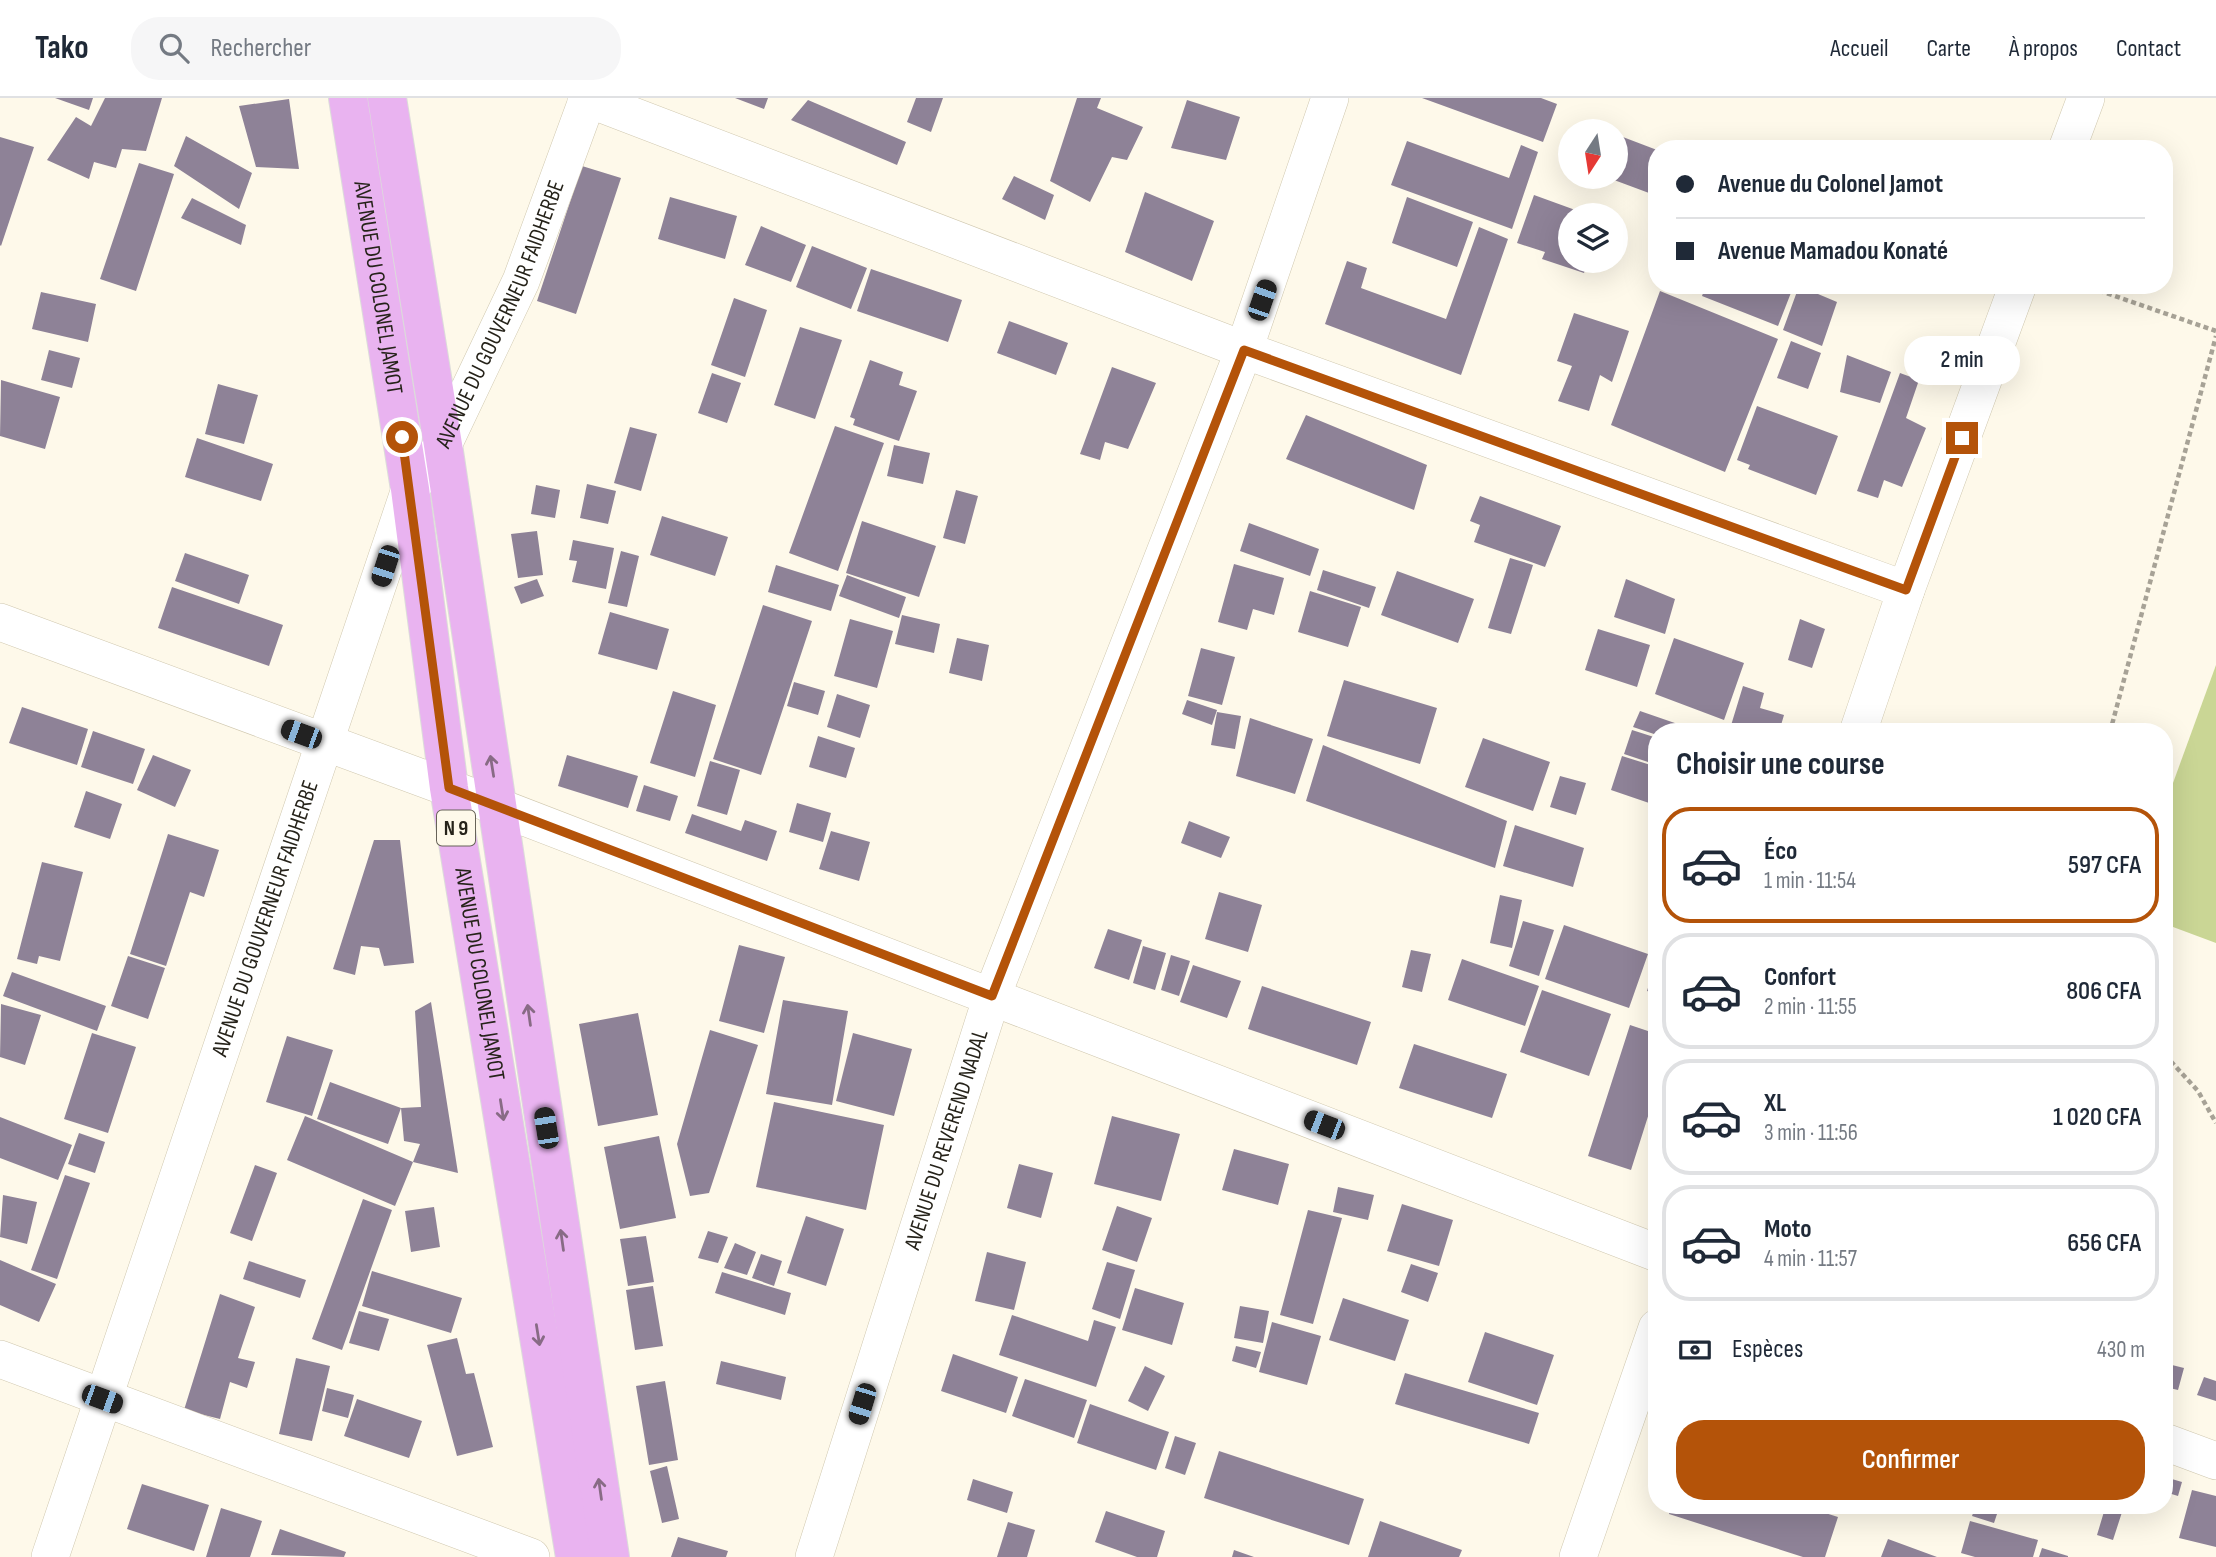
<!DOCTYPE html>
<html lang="fr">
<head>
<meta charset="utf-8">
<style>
	:root { --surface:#fff; --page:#f6f6f7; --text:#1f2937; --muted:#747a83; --line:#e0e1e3; --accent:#b45309 }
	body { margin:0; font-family:"Sofia Sans Condensed",sans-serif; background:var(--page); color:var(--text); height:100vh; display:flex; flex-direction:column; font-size:26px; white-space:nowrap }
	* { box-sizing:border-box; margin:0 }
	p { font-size:23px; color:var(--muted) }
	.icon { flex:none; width:38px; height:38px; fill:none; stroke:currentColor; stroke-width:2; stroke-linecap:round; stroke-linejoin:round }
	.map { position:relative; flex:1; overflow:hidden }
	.sheet { position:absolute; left:1648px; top:625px; width:525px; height:791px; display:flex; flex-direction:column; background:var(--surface); border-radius:28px; box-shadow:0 7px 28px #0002 }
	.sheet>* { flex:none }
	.guide { position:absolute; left:1648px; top:42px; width:525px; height:154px; border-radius:28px; box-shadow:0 7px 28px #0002; display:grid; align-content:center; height:154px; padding:0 28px; background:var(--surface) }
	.needle { width:46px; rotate:192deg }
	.buttons { position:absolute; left:1558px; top:21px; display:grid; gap:14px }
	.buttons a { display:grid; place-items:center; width:70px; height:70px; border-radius:50%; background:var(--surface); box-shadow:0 7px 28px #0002; font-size:35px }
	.end { position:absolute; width:32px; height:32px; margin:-16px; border:9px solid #b45309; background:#fff; box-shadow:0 0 0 4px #fff }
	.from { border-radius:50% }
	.bubble { position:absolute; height:49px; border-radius:24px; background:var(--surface); box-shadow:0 7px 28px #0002; font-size:23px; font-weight:600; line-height:49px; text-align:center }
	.car { position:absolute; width:21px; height:42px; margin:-21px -10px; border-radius:9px; box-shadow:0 0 5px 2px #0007; background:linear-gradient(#222 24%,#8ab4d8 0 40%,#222 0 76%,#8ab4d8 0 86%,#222 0) }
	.guide b { display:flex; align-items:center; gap:24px; height:66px; font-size:26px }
	.guide b+b { border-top:2px solid var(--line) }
	.guide i { width:18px; height:18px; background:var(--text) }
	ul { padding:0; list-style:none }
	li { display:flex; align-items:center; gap:21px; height:116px; margin:0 14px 10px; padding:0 14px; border:4px solid var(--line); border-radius:28px }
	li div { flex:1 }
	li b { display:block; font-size:26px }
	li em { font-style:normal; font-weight:600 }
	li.on { border-color:var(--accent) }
	li>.icon { width:63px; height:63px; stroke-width:1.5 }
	h2 { padding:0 28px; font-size:32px; line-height:84px }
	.pay { display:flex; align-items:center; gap:18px; height:77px; padding:0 28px; font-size:26px }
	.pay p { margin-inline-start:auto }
	.primary-button { display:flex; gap:14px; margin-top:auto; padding:14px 28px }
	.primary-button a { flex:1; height:80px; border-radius:28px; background:var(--accent); color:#fff; font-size:28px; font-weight:600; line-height:80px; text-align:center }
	header { display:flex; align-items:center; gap:42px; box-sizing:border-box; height:98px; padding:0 35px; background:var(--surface); border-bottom:2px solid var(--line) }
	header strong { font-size:33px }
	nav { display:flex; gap:38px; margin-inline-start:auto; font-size:24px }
	.search { width:490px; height:63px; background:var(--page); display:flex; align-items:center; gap:18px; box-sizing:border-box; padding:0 24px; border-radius:28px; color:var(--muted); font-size:26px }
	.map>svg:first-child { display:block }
	.green { fill:#cad695 }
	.building { fill:#8e8297 }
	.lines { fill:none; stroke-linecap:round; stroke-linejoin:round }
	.street-casing { stroke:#d0c8af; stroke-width:38 }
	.primary-casing { stroke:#dcdcda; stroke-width:40 }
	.path { stroke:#a7a296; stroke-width:4.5; stroke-dasharray:5 3.5; stroke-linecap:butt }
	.street { stroke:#fff; stroke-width:37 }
	.primary { stroke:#e9b3f0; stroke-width:38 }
	.oneway { stroke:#886b85 }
	.route { stroke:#b45309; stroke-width:9 }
	.labels { text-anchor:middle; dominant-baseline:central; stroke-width:5; stroke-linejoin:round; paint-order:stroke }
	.shield { fill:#fef9ea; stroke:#676358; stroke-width:2 }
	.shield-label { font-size:21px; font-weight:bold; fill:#26231a }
	.street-label { font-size:23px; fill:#26231a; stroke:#fef9ea }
</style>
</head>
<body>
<header>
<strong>Tako</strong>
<div class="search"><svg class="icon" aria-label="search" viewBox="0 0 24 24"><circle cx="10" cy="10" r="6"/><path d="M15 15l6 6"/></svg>Rechercher</div>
<nav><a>Accueil</a><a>Carte</a><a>À propos</a><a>Contact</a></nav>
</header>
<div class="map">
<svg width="2216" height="1459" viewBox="0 0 2216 1459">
	<rect width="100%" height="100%" fill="#fef9ea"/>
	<path class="green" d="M2216 567V845L2165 826V707Z"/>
	<path class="building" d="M55 0H93L89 12Z
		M105 0H162L146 53 122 51 116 70 94 64 89 81 47 62 76 19 91 28Z
		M735 0H768L764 11Z
		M916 0H943L931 34 907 24Z
		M1077 0H1101L1097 10 1143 29 1127 62 1112 59 1090 104 1050 83Z
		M1422 0H1541L1557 6 1543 44Z
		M289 1 299 71 256 69 239 8Z
		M808 2 906 44 897 67 791 22Z
		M1187 2 1240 19 1226 62 1171 50Z
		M1615 36 1657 52V72L1649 95 1606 79H1615Z
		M186 38 252 75 239 111 174 68Z
		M0 39 34 49 1 148 0 147Z
		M1407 43 1509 80 1521 47 1538 54 1512 131 1391 87Z
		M139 65 174 76 136 193 100 181Z
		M582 68 621 80 576 216 537 203Z
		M1014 78 1054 97 1045 122 1002 101Z
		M1145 94 1214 123 1192 183 1125 154Z
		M1534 97 1589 117H1570V163H1588L1584 175 1542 161 1545 154 1517 145Z
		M670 99 737 118 725 161 658 141Z
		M1407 99 1473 124 1457 169 1392 145Z
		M192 100 246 127 241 147 181 120Z
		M761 128 806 147 791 184 745 167Z
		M1479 129 1508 141 1461 277 1325 226 1347 163 1367 170 1361 190 1446 221Z
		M812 148 867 170 851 211 796 189Z
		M871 171 962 202 948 244 857 213Z
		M1706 187H1794L1778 228 1702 198Z
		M1799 188 1837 204 1822 248 1783 232Z
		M1660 193 1778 241 1725 374 1611 327Z
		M41 194 96 206 88 244 32 231Z
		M734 200 767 212 745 279 711 267Z
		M1574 215 1629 233 1612 284 1600 277 1589 313 1558 303 1572 268 1557 263Z
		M1009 223 1068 245 1056 277 997 255Z
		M800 229 842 242 815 321 774 307Z
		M1791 243 1821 255 1808 291 1777 280Z
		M49 252 80 260 72 290 41 282Z
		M1847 257 1891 274 1880 305 1840 294Z
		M870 262 903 274 899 287 917 293 899 343 853 327 855 321 850 319Z
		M1112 269 1156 285 1128 351 1105 344 1100 362 1080 356Z
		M712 275 741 285 727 325 698 315Z
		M1900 275 1919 282 1906 320 1926 330 1902 389 1884 382 1878 400 1857 393Z
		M1 282 60 299 45 351 0 338Z
		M218 286 258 297 244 346 205 336Z
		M1757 308 1838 338 1816 397 1748 371 1750 367 1737 362Z
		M1306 317 1427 367 1414 412 1286 361Z
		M835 328 884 345 838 473 789 455Z
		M630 329 657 336 641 393 614 385Z
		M197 340 273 366 261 403 185 379Z
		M894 347 930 355 923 386 887 378Z
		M587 386 616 393 608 426 580 420Z
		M536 387 560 392 555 420 531 416Z
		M956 392 978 398 965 446 943 440Z
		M1480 398 1561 428 1545 469 1474 444 1480 427 1470 423Z
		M662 418 728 439 715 478 650 457Z
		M862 423 936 448 919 499 846 475Z
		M1249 425 1319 451 1310 478 1240 453Z
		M537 433 543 477 518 480 511 436Z
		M573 442 614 450 606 491 572 484 577 463 569 462Z
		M621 453 639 458 627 509 608 505Z
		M185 455 249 477 239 506 175 483Z
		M1510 460 1533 467 1511 536 1488 530Z
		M1234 466 1284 480 1274 517 1253 511 1247 532 1218 524Z
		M776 467 839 487 831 513 768 494Z
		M1323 472 1376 489 1369 510 1317 492Z
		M1397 473 1474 501 1458 545 1381 517Z
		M847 477 906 499 899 520 839 498Z
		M537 481 544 498 521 506 514 489Z
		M1626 481 1675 501 1665 536 1614 519Z
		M172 489 283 527 269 568 158 530Z
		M1310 493 1361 509 1348 549 1298 534Z
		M763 507 812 523 761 677 713 661Z
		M610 514 669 531 657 572 598 556Z
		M902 517 940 526 934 555 895 546Z
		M850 521 893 533 877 590 834 578Z
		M1800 521 1825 531 1812 570 1788 562Z
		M1598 531 1650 547 1637 589 1585 572Z
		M957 540 989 547 982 583 949 575Z
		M1674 540 1744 565 1724 622 1655 596Z
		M1201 550 1235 559 1222 607 1188 598Z
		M1344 582 1437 610 1420 666 1327 638Z
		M794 584 825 593 818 617 787 608Z
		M1743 588 1764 595 1760 610 1784 617 1779 634H1729Z
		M673 593 716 607 695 679 650 665Z
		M837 596 870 607 860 640 827 629Z
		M1187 602 1217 612 1212 627 1182 616Z
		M22 609 88 631 77 667 9 645Z
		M1640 613 1698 633 1697 634H1657V637L1633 629Z
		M1217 614 1241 618 1235 651 1211 647Z
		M1250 620 1313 641 1295 696 1236 678Z
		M1632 632 1657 640V667L1624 656Z
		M93 633 145 651 133 686 81 669Z
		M818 638 855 650 846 680 809 669Z
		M1483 640 1550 664 1533 713 1465 689Z
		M1323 647 1507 723 1495 770 1306 703Z
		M153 657 191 672 175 709 137 692Z
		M567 657 638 678 628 710 558 688Z
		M1622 658 1657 669V690L1652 706 1611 692Z
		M710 663 740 672 727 717 697 708Z
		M1560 678 1586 685 1576 717 1550 709Z
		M644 687 678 698 670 723 636 713Z
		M86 693 122 706 110 741 74 729Z
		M797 705 831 715 823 744 789 734Z
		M692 716 741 733 745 722 777 733 767 763 685 735Z
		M1189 723 1230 739 1221 760 1181 745Z
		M1515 727 1584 750 1573 789 1503 768Z
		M831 733 870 744 859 783 819 771Z
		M168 736 219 752 204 799 190 794 166 868 130 856Z
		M374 742H400L414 865 384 868 379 850 361 848 355 877 333 871Z
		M42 764 83 774 60 863 39 858 37 866 17 861Z
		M1219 794 1262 807 1248 854 1205 841Z
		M1500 797 1522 802 1512 850 1490 845Z
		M1523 823 1554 832 1539 878 1509 868Z
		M1564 827 1648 856 1629 910 1545 881Z
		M1108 831 1142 842 1129 882 1094 870Z
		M739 847 785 859 764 935 719 923Z
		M1143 848 1166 855 1155 892 1133 885Z
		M1411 852 1431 856 1422 894 1402 889Z
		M1171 857 1190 863 1179 898 1161 892Z
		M128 858 165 870 148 921 111 908Z
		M1462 861 1539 888 1525 928 1448 902Z
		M1657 861V896L1647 893Z
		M1193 867 1241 883 1227 920 1180 904Z
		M12 874 106 908 97 933 3 898Z
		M1262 888 1371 924 1357 967 1248 931Z
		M1542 892 1611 916 1589 978 1520 954Z
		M783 902 848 913 832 1007 766 996Z
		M431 904 458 1075 413 1064 395 1108 287 1062 305 1018 413 1064 420 1046 404 1043 401 1010 421 1009 415 913Z
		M1 906 41 917 25 967 0 959Z
		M638 915 658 1017 598 1028 579 926Z
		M1630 927 1657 936V990L1631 1072 1588 1058Z
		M710 932 758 947 709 1095 690 1098 677 1046Z
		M92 935 136 949 108 1035 64 1021Z
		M853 935 912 951 894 1018 836 1003Z
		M287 938 333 952 312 1018 266 1004Z
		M1414 946 1507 976 1492 1020 1399 990Z
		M330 984 401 1010 388 1046 317 1021Z
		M774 1004 884 1027 866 1112 756 1089Z
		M1112 1018 1180 1036 1161 1103 1094 1086Z
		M0 1019 72 1047 58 1082 0 1060Z
		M79 1035 105 1044 95 1075 68 1066Z
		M659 1038 676 1120 620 1131 604 1049Z
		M1234 1051 1289 1066 1278 1107 1222 1092Z
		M1019 1066 1053 1075 1041 1120 1007 1110Z
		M255 1067 277 1075 252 1143 230 1135Z
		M65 1077 90 1085 57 1181 31 1172Z
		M1338 1089 1374 1097 1368 1122 1333 1114Z
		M3 1097 37 1104 27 1146 0 1139Z
		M363 1101 392 1112 342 1252 312 1241Z
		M1402 1106 1453 1122 1439 1168 1387 1153Z
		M1117 1108 1152 1120 1137 1164 1102 1152Z
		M434 1109 440 1149 411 1154 405 1113Z
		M1308 1112 1342 1120 1313 1226 1280 1217Z
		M806 1118 844 1131 826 1188 787 1175Z
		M708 1133 728 1139 718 1165 698 1160Z
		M646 1138 654 1184 628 1188 620 1141Z
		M735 1145 756 1154 747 1177 724 1170Z
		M987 1154 1026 1164 1014 1212 975 1203Z
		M761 1156 782 1163 774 1188 752 1180Z
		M0 1162 56 1186 39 1224 0 1207Z
		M249 1163 306 1182 300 1200 243 1181Z
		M1107 1164 1135 1172 1120 1221 1092 1211Z
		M1411 1166 1438 1175 1428 1204 1401 1194Z
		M372 1173 462 1200 451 1235 362 1208Z
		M722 1174 791 1195 785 1217 715 1195Z
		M653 1188 663 1248 635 1252 626 1192Z
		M1135 1190 1184 1205 1172 1247 1122 1232Z
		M220 1196 255 1209 238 1260 255 1264 247 1290 230 1284 220 1321 184 1312Z
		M1343 1200 1409 1222 1395 1263 1329 1242Z
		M1240 1208 1269 1213 1263 1245 1234 1240Z
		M359 1213 389 1221 379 1253 349 1245Z
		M1012 1217 1088 1243 1094 1222 1116 1229 1096 1289 999 1257Z
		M1272 1224 1321 1238 1307 1287 1259 1274Z
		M1485 1234 1554 1257 1537 1307 1468 1284Z
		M457 1240 466 1276 474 1275 493 1349 457 1358 427 1247Z
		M1236 1248 1261 1254 1256 1270 1232 1263Z
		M953 1256 1018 1279 1006 1315 941 1293Z
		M296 1260 330 1268 312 1343 279 1336Z
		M721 1263 786 1279 781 1302 716 1286Z
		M2168 1266 2184 1270 2178 1292 2165 1289Z
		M1145 1268 1165 1278 1148 1313 1128 1303Z
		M1405 1275 1539 1315 1529 1346 1395 1306Z
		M2204 1279 2216 1283V1303L2197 1297Z
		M1025 1281 1087 1302 1074 1340 1012 1318Z
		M665 1283 678 1362 649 1367 636 1288Z
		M327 1290 354 1297 348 1320 322 1313Z
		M357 1301 422 1323 409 1360 344 1338Z
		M1090 1306 1169 1334 1156 1372 1077 1345Z
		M1175 1338 1196 1345 1185 1377 1165 1370Z
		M1219 1353 1364 1401 1349 1447 1204 1400Z
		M667 1368 679 1421 662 1425 650 1373Z
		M2165 1379 2182 1384 2178 1398 2165 1394Z
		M973 1381 1013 1394 1007 1415 967 1402Z
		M142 1386 209 1407 194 1453 127 1431Z
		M2192 1392 2216 1398V1449L2179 1440Z
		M1672 1407H1800L1838 1419 1825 1459H1803L1669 1416Z
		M1873 1407H1902L1900 1414Z
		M1976 1407H2000L1994 1425 1972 1418Z
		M2106 1407 2124 1408 2113 1442 2097 1437Z
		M221 1410 262 1423 250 1459H206Z
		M1106 1413 1165 1433 1157 1459H1137L1095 1444Z
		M1380 1423 1462 1452 1459 1459H1368Z
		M1970 1423 2038 1442 2033 1459H1975L1961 1455Z
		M1008 1424 1035 1432 1027 1459H997Z
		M280 1431 346 1454 344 1459 271 1457Z
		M678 1439 728 1453 726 1459H671Z
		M1888 1441 1937 1459H1881Z
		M2042 1450 2068 1458V1459H2039Z
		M1234 1452 1254 1459H1232Z"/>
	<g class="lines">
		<g class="street-casing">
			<g id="street">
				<path d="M586 0 1244 252 1906 492"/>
				<path d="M2067 51 2086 0"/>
				<path d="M0 524 449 690 1657 1155"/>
				<path d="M1858 634 1906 492 2018 187"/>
				<path d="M0 1261 531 1459"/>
				<path d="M2165 1344 2216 1363"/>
				<path id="s1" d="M50 1459 410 391 443 347 521 183 588 0"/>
				<path id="s2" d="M814 1459 992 898 1244 252 1330 0"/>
				<path d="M1578 1459 1657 1230"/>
			</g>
		</g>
		<g class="primary-casing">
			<g id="primary">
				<path id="s3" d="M348 0 410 391 449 690 575 1459"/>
				<path d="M387 0 443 347 610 1459"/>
			</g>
		</g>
		<path class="path" d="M2083 187 2216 233
			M2110 634 2216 238
			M2165 957 2198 993 2216 1025"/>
		<use href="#street" class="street"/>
		<use href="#primary" class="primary"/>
	</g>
	<defs><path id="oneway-shaft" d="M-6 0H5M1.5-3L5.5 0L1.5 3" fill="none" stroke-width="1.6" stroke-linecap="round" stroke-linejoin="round" transform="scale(1.75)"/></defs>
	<g class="oneway">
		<use href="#oneway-shaft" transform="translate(492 668) rotate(-99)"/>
		<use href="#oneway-shaft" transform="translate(529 917) rotate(-98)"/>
		<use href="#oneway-shaft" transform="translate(502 1012) rotate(81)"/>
		<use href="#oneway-shaft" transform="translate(562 1142) rotate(-98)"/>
		<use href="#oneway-shaft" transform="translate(538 1237) rotate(81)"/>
		<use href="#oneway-shaft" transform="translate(600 1391) rotate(-98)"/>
	</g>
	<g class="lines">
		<path class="route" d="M402 339 449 690 992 898 1244 252 1906 492 1962 340"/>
	</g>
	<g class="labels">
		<rect class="shield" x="437" y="712.5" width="38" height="35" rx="5"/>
		<g class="shield-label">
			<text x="456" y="730">N 9</text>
		</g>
		<g class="street-label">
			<text stroke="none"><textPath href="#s3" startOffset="192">AVENUE DU COLONEL JAMOT</textPath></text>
			<text stroke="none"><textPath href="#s1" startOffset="1325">AVENUE DU GOUVERNEUR FAIDHERBE</textPath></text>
			<text stroke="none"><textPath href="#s1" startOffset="674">AVENUE DU GOUVERNEUR FAIDHERBE</textPath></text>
			<text stroke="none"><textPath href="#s3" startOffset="886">AVENUE DU COLONEL JAMOT</textPath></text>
			<text stroke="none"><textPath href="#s2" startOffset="438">AVENUE DU REVEREND NADAL</textPath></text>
		</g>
	</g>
</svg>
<div class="buttons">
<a><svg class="needle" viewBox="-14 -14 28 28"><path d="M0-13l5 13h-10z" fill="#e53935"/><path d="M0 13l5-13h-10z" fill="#747a83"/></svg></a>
<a><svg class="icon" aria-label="layers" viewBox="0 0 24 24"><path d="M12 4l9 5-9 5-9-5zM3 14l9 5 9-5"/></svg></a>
</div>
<i class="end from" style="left:402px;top:339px"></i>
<i class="end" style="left:1962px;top:340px"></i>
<div class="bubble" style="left:1904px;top:238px;width:116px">2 min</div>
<i class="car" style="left:1262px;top:202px;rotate:19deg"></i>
<i class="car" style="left:385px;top:468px;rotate:198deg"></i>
<i class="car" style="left:301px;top:636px;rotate:290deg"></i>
<i class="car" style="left:1324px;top:1027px;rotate:291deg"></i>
<i class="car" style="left:546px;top:1030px;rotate:351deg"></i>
<i class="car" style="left:102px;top:1301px;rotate:110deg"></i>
<i class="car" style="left:862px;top:1306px;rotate:197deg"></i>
<div class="guide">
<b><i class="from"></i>Avenue du Colonel Jamot</b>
<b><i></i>Avenue Mamadou Konaté</b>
</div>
<section class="sheet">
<h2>Choisir une course</h2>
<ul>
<li class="on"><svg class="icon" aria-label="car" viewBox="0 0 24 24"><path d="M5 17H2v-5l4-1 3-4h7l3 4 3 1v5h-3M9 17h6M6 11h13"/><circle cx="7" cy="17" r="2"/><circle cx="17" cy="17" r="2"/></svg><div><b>Éco</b><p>1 min · 11:54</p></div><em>597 CFA</em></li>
<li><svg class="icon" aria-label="car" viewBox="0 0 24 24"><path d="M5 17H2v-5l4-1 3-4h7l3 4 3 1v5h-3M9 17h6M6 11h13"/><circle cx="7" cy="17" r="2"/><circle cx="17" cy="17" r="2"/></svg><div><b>Confort</b><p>2 min · 11:55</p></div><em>806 CFA</em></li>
<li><svg class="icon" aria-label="car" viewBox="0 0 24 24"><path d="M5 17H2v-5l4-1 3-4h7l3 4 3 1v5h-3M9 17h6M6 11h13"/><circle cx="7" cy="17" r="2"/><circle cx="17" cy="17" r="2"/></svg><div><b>XL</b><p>3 min · 11:56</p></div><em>1 020 CFA</em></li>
<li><svg class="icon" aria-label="car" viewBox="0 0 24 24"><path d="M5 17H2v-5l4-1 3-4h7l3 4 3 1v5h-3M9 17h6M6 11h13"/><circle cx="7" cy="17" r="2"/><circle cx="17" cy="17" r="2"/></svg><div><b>Moto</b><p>4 min · 11:57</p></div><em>656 CFA</em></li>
</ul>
<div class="pay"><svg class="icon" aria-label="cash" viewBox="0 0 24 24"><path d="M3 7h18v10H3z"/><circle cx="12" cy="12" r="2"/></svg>Espèces<p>430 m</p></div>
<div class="primary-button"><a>Confirmer</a></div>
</section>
</div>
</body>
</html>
